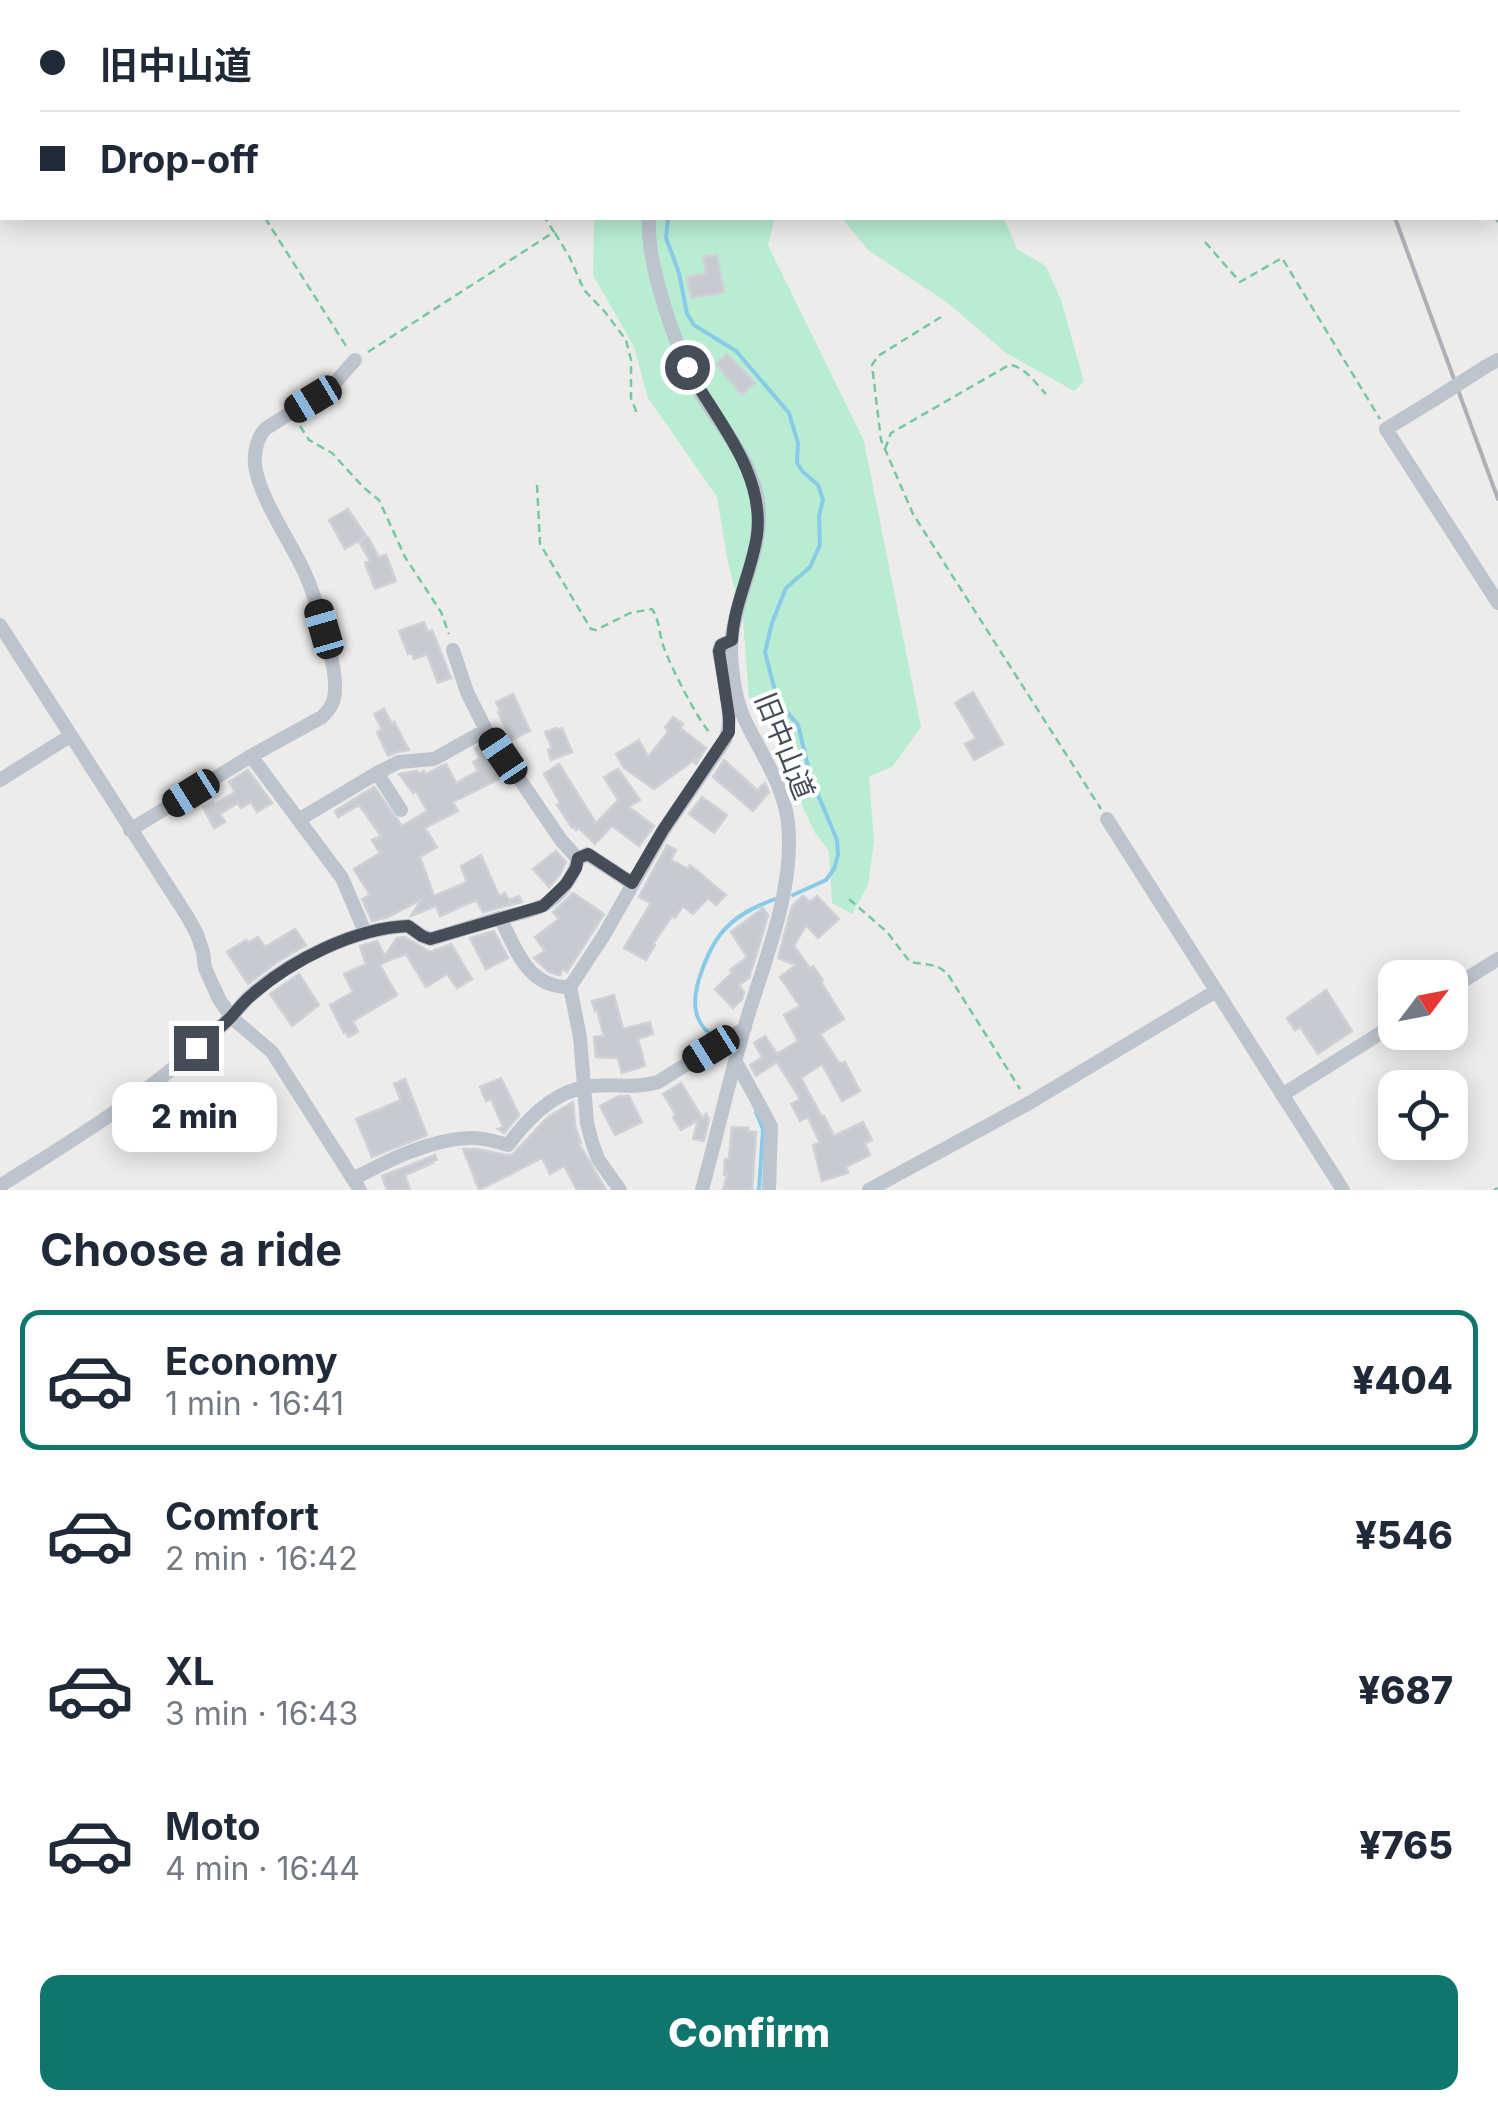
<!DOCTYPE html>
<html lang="en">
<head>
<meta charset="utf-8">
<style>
	:root { --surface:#fff; --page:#f2f2f3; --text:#1f2937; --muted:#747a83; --line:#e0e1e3; --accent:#0f766e }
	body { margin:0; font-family:Inter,"Noto Sans JP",sans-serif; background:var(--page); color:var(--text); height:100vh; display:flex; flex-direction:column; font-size:38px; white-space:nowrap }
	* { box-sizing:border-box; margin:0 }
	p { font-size:32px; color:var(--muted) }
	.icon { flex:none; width:55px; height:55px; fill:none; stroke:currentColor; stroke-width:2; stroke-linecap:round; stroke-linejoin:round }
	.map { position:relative; height:1190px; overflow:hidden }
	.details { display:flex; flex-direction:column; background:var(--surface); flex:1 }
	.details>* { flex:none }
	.guide { position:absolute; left:0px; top:0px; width:1500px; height:220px; box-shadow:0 5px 25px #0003; display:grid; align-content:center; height:220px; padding:0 40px; background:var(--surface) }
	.needle { width:65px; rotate:58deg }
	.tools { position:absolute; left:1378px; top:960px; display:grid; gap:20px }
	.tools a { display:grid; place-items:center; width:90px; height:90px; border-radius:20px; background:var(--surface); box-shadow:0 5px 25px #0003; font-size:50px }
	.end { position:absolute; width:45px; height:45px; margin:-22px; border:12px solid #444d58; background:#fff; box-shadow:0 0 0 5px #fff }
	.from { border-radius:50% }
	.bubble { position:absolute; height:70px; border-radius:20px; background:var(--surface); box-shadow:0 5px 25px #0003; font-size:32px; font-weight:800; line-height:70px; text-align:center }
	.car { position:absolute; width:30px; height:60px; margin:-30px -15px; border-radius:12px; box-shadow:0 0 8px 2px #0007; background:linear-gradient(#222 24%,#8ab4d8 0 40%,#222 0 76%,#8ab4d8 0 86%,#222 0) }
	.guide b { display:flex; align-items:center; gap:35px; height:95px; font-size:38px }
	.guide b+b { border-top:2px solid var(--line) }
	.guide i { width:25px; height:25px; background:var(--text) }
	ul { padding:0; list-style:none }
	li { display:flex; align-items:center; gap:30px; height:140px; margin:0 20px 15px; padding:0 20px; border:5px solid transparent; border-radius:20px }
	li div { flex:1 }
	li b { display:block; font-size:38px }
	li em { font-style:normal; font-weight:800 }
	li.active { border-color:var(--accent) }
	li>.icon { width:90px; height:90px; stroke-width:1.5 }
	h2 { padding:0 40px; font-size:45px; line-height:120px }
	.primary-button { display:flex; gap:20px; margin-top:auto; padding:20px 40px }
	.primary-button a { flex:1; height:115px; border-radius:20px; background:var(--accent); color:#fff; font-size:40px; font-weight:800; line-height:115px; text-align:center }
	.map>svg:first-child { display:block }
	.green { fill:#b9edd2 }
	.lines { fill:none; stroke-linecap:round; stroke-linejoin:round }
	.stream { stroke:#87cbe9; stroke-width:4 }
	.building { fill:#c8cad1; stroke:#cfd1d7; stroke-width:2.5 }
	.path { stroke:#72c9a7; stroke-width:2.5; stroke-dasharray:8 5; stroke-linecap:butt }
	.street { stroke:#bcc4ce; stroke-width:14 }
	.secondary { stroke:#bec7d5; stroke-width:18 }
	.rail { stroke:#aeb0b6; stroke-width:4 }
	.street-bridge { stroke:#bcc4ce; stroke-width:14 }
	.route { stroke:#444d58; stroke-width:12 }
	.labels { text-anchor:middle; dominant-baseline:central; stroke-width:8; stroke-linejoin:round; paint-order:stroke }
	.street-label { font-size:28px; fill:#444d58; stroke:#fff }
</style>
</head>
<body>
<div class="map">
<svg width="1498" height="1190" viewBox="0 0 1498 1190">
	<rect width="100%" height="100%" fill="#eeeceb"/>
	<path class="green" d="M594 218H775L768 245 864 441 921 727 893 766 869 777 874 841 868 885 852 914 832 903 829 851 815 833 802 806 799 768 749 698 743 621 728 563 717 497 648 398 634 347 593 275Z
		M842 218H1004L1017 249 1046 266 1061 300 1084 382 1074 391 1006 353 948 303 868 250Z"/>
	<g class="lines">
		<path class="stream" d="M754 2V0
			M668 218 666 238 679 273 687 314 694 325 736 351 789 413 798 443 797 463 803 472 818 485 823 500 819 516 820 545 810 567 786 588 772 623 765 652 775 691 783 707 798 725 811 778 837 840 838 855 834 869 826 880 793 895
			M716 1040C708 1032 700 1026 697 1015 689 992 710 943 727 927 741 913 757 906 775 899
			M756 1112 763 1129 759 1190"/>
	</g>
	<path class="building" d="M717 255 724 292 691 298 687 277 706 273 703 257Z
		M727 354 755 383 742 395 716 364Z
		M348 509 366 536 345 549 329 520Z
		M368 537 379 557 386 555 396 581 375 589 365 563 370 561 359 542Z
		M424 622 428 632 432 630 451 678 438 683 427 654 414 659 412 653 408 654 399 631Z
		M973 692 1003 744 974 760 965 744 976 738 955 703Z
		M513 694 530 731 511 740 498 712 500 711 496 702Z
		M384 709 392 724 394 722 409 750 397 752 388 756 377 732 382 729 374 714Z
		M673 717 683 724 680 728 706 748 696 764 694 762 697 758 654 789 624 768 616 754 639 740 648 757 668 732 665 727Z
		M556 728 557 730 562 728 572 752 551 760 548 750 552 748 545 732Z
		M483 744 501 771 503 777 453 802 458 811 425 828 437 847 420 857 434 896 467 882 461 866 481 855 499 896 505 893 511 904 509 900 519 896 522 902 483 912 476 900 440 916 436 906 411 916 421 900 388 917 372 921 362 899 370 895 354 869 380 853 372 840 381 836 359 805 338 817 335 811 374 787 402 826 427 811 416 791 413 793 399 774 417 771 419 774 424 771 426 774 446 764 456 783 478 771 473 762 480 758 475 748Z
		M724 760 757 790 765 783 769 792 753 811 713 777Z
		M559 764 596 823 618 800 604 777 618 769 640 800 629 807 654 826 639 846 612 826 595 844 579 828 576 830 574 827 572 828 557 805 560 803 544 774Z
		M248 770 272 803 257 812 251 802 241 808 238 803 220 814 225 822 214 828 203 807 213 802 215 804 235 792 229 782Z
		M702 797 727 815 714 833 689 814Z
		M667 845 676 850 671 860 688 869 690 865 726 895 716 905 708 898 693 914 683 906 675 918 672 916 653 944 655 945 646 960 624 948 651 903 639 897Z
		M556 851 566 862 560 874 549 887 533 869Z
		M573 893 604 914 567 972 563 968 560 975H558L549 972 534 958 545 951 535 937 559 919 553 912Z
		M803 896 810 902 817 896 839 919 818 938 806 925 794 946 810 968 813 966 823 980 821 982 844 1019 820 1034 840 1064 845 1062 860 1091 842 1101 822 1064 801 1078 822 1117 824 1116 834 1136 863 1122 872 1140 865 1143 870 1155 846 1167 848 1173 822 1181 813 1145 820 1143 808 1117 800 1121 791 1104 800 1099 777 1062 756 1076 750 1065 762 1057 754 1043 765 1036 777 1054 798 1041 784 1015 800 1006 780 977 796 965 778 958 792 906Z
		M763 908 768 915 759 946 749 978 739 985 744 992 742 999 733 1008 715 989 732 973 730 970 747 957 731 932Z
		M295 929 306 945 277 962 248 984 227 952 246 940 248 943 258 937 265 947Z
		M494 931 508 958 486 969 470 938Z
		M405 937 430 952 451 944 472 979 457 988 447 974 426 987 406 954 387 961 380 965 397 995 353 1021 358 1032 348 1037 346 1032 344 1033 330 1005 353 992 344 974 366 964 360 946 377 941 385 956 397 938Z
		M299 974 319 1005 292 1026 270 994Z
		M1326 990 1352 1031 1318 1054 1300 1027 1295 1030 1287 1018Z
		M614 995 623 1029 650 1022 653 1034 638 1039 645 1066 622 1073 618 1058 596 1057 594 1037 604 1036 597 1010 595 1011 592 1001Z
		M501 1078 519 1115 504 1133 498 1129 503 1127 491 1099 486 1101 480 1087Z
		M405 1079 427 1135 372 1157 356 1119 401 1100 394 1084Z
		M681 1083 703 1119 706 1114 709 1119 704 1141 693 1139 698 1120 681 1130 673 1117 676 1115 663 1094Z
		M619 1096H629L642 1122 615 1135 600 1106Z
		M573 1102 575 1127 581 1143 579 1144 606 1190H577L564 1166 550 1174 542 1158 479 1190 463 1149H477L505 1155H512L548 1117Z
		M732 1127 748 1128 747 1131 756 1132 752 1190H723L727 1175H724L725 1159H729Z
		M435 1155 437 1160 433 1161V1163L405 1175 410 1190H387L382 1176Z"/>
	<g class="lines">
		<path class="path" d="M127 0 129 2
			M379 0 382 2
			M265 218 348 349
			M1495 218 1498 222
			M555 233 570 258 584 290 605 312 626 340 631 360V398L638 416
			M1205 242 1240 282 1282 258 1380 419
			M941 317 878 356 872 365 881 440 913 514 1101 809
			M368 352 554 232 545 218
			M300 426 309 440 332 453 364 488 379 500 405 557 441 612 449 634
			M885 449 891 433 1009 365C1025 366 1035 383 1046 394
			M537 485 540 544 591 629 596 630 630 613 652 609C660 621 659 635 664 648 671 667 698 721 711 734
			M849 899 887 932 910 962 937 966 947 973 1020 1089
			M1494 1190 1498 1188"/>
		<path class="street" d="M659 0V2
			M882 0 883 2
			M1055 0 1067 2
			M1139 2 1156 0
			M649 218C646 265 678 356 703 397 723 428 749 459 757 496 768 549 731 599 731 652 732 674 735 698 744 718 760 753 784 784 788 823 795 889 765 959 746 1022 730 1077 717 1134 702 1190
			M1485 367 1498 360
			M1435 399 1386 429 1498 603
			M0 625 187 916 197 934 203 952 205 968 219 999 231 1017 272 1052 360 1190
			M453 650 467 692 486 730 561 840 578 859 587 854 632 883
			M251 756 342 878 365 932
			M377 773 399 762 434 759 486 730
			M0 780 70 736
			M300 819 377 773 401 810
			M1107 819 1343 1190
			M130 830 251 756 322 717C330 709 335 702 335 690 337 665 315 595 304 571 290 541 259 497 255 465 254 452 257 439 265 429L331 387 355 360
			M500 918C513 915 530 912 542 906 559 897 574 877 578 859
			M1450 989 1498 959
			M736 1062 771 1126 769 1190
			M1282 1095 1395 1024
			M353 1179C387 1161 428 1140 468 1138 481 1137 495 1141 508 1145 527 1119 552 1093 585 1087 610 1082 634 1090 658 1082L745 1028
			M0 1186C47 1156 96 1127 141 1093 171 1071 201 1045 229 1019 236 1012 242 1004 249 997 288 961 355 928 408 926L422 936 431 939 500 918C517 951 528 988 570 987
			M620 1190 598 1159 592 1142 587 1123 580 1037 570 987 604 935 663 831 725 740C735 717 723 676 719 651L721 645 731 640
			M869 1190 1029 1103 1216 991"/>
		<path class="secondary" d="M1335 0 1347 2"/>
		<path class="rail" d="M1324 0 1325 2
			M1395 218 1498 499"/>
		<path class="street-bridge" d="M1435 399 1485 367"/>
	</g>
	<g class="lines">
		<path class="route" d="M196 1048C208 1038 220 1028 231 1017 238 1009 244 1001 253 994 292 960 355 928 408 926L422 936 430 939 543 906 566 884 576 868 578 858 588 854 632 883 663 830 729 732V717L719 651 721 645 732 640C734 603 752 571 757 535 765 471 715 419 687 367"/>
	</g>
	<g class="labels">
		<g class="street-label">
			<text transform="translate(785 746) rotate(68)">旧中山道</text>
		</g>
	</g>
</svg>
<div class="tools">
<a><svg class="needle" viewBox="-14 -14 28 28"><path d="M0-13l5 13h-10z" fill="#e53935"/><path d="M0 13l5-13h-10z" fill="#747a83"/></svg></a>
<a><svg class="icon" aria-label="locate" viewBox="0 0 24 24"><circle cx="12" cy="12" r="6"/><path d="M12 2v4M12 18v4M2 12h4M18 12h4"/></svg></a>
</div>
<i class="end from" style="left:687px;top:367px"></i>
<i class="end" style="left:196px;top:1048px"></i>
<div class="bubble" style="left:112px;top:1082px;width:165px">2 min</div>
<i class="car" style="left:313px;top:399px;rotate:239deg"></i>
<i class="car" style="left:324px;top:629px;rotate:344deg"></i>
<i class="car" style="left:503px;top:756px;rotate:326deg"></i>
<i class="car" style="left:191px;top:793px;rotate:238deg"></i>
<i class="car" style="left:711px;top:1049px;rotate:238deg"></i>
<div class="guide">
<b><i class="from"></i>旧中山道</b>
<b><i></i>Drop-off</b>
</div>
</div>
<section class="details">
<h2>Choose a ride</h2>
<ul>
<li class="active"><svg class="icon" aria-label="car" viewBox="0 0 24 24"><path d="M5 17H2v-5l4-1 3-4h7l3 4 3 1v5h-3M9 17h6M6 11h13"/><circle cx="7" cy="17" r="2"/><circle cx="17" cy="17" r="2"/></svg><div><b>Economy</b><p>1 min · 16:41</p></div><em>¥404</em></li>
<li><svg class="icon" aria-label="car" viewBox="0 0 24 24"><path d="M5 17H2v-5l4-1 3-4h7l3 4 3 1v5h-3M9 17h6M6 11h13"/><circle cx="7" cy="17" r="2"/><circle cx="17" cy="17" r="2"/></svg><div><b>Comfort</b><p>2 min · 16:42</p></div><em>¥546</em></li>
<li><svg class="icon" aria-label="car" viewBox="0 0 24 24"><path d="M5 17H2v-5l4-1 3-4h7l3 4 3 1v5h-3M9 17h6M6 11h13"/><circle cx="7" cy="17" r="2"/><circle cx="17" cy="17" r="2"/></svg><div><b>XL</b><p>3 min · 16:43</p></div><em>¥687</em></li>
<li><svg class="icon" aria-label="car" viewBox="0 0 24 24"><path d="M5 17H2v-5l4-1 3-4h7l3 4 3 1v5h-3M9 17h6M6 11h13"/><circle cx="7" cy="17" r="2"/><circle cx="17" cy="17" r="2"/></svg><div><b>Moto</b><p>4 min · 16:44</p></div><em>¥765</em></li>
</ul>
<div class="primary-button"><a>Confirm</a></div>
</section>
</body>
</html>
